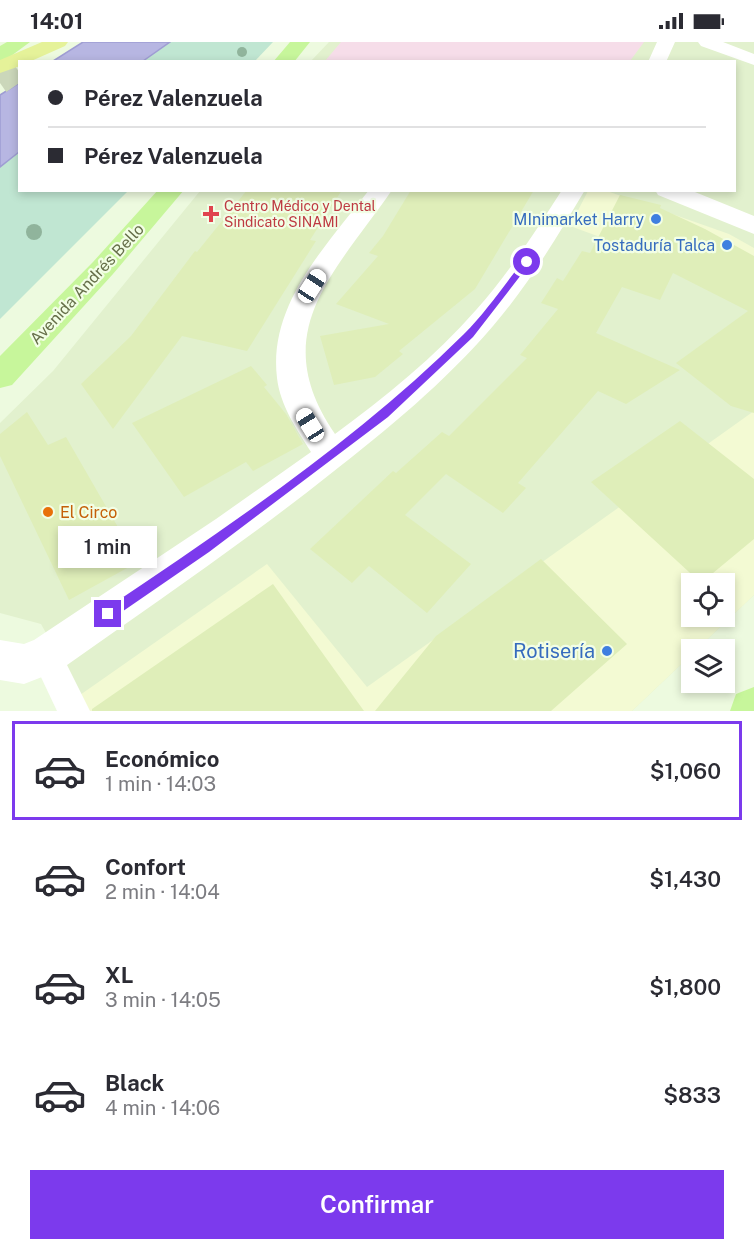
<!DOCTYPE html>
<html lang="es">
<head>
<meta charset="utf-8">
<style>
	:root { --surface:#fff; --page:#f7f7f7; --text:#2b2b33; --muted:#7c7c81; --line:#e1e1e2; --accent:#7c3aed }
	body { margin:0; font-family:"Public Sans",sans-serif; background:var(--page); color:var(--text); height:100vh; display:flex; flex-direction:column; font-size:22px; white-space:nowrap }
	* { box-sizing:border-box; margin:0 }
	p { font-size:20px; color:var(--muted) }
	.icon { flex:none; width:33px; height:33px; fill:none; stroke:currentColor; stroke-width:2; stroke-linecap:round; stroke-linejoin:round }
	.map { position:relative; height:669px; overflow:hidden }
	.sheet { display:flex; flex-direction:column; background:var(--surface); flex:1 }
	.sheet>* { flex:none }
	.banner { position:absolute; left:18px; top:18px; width:718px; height:132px; border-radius:0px; box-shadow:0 3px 9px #0003; display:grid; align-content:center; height:132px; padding:0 30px; background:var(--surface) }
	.fabs { position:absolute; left:681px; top:531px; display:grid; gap:12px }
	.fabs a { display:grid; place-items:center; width:54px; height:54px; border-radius:0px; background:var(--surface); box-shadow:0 3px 9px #0003; font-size:30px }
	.end { position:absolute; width:27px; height:27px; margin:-14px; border:8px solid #7c3aed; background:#fff; box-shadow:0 0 0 3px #fff }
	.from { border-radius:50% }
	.bubble { position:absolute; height:42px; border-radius:0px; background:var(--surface); box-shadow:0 3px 9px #0003; font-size:20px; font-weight:600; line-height:42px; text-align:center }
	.car { position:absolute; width:18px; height:36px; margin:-18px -9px; border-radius:8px; box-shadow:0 0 4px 2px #0007; background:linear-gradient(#fff 24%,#345 0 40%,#fff 0 76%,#345 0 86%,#fff 0) }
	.banner b { display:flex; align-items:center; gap:21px; height:57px; font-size:22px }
	.banner b+b { border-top:2px solid var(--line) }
	.banner i { width:15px; height:15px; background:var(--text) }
	ul { padding:10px 0 0; list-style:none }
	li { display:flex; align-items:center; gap:18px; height:99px; margin:0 12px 9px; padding:0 18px; border:3px solid transparent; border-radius:0px }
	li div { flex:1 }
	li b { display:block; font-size:22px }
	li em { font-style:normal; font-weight:600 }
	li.active { border-color:var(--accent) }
	li>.icon { width:54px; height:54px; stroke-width:1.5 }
	.cta { display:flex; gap:12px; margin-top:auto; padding:12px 30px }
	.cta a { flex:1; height:69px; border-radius:0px; background:var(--accent); color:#fff; font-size:24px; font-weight:600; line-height:69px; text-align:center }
	.status { display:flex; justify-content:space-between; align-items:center; height:42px; padding:0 30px; background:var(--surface); direction:ltr }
	.status svg { height:16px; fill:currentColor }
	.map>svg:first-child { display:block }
	.residential { fill:#e2f1ce; fill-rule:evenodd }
	.commercial { fill:#f3fad3; fill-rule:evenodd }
	.education { fill:#f6dde9 }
	.green { fill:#c0e6d2 }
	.water { fill:#b7b6e2; stroke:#9f9dd3; stroke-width:1.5 }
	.building { fill:#dfeeb9 }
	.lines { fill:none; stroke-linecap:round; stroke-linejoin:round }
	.motorway-tunnel { stroke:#cbd7ba; stroke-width:22; stroke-dasharray:22 10; stroke-linecap:butt }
	.pedestrian { fill:#fff; fill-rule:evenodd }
	.minor { fill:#fff; fill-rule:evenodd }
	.tertiary { fill:#fff; fill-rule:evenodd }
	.primary { fill:#c7f69b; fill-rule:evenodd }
	.motorway { fill:#e5f299; fill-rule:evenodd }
	.tree { fill:#90b49c }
	.route { fill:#7c3aed }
	.health-dot { fill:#e0444e; stroke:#f2fee5; stroke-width:2 }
	.shop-dot { fill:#3f7fe0; stroke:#f2fee5; stroke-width:2 }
	.food-dot { fill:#e8710a; stroke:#f2fee5; stroke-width:2 }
	.labels { text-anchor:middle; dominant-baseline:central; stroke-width:4.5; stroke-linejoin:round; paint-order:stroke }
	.far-health-label { font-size:14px; fill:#be3a42; stroke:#f2fee5; text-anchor:start }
	.shop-label { font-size:16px; fill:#366cbe; stroke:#f2fee5; text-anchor:end }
	.street-label { font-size:16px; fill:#666f49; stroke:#f2fee5 }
	.food-label { font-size:16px; fill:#c56008; stroke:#f2fee5; text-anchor:start }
	.near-shop-label { font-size:20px; fill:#366cbe; stroke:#f2fee5; text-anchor:end }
</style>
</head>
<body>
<div class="status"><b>14:01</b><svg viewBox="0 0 49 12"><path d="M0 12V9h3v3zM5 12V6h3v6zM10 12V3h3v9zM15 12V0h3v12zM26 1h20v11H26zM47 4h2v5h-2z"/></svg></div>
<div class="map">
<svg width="754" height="669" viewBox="0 0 754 669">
	<rect width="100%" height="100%" fill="#edfadf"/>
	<path class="residential" d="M329 0H754V553L697 607 692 608 691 613 632 669 80 653 41 582 0 571V381L53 329 200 149 735 148V20L311 19ZM692 542H724V574H692Z"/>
	<path class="commercial" d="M604 148 729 192 754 206V260L712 236 570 184 588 149Z
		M754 369V553L697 607 692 608 691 613 632 669H86L80 653 267 522 367 645ZM692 542H724V574H692Z"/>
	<path class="education" d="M341 0H644L630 19H325Z"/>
	<path class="green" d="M88 0H273L255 19 61 20Z
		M19 48 20 148 128 149 0 277V61Z"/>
	<path class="water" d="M83 0H170L143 19H53Z
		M19 41V110L0 125V53Z"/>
	<path class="building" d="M247 148H342L310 198 316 199 247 309 182 294 113 387 81 342 131 294 195 209 197 210Z
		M411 148H534L475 247 399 309 403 312 375 335 334 343 320 294 389 282 336 262 378 214 369 211 383 194Z
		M620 153 661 163 660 166 705 187 754 214V371L731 364 676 321 748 269 673 231 660 258 622 245 596 291 680 328 626 362 598 349 518 441 526 446 503 471 446 432 405 473 471 522 427 571 369 524 352 541 310 507 393 429 396 431 442 390 449 394 527 316 520 313 558 267 541 261 557 236 563 239 582 209 590 211Z
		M251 324 267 343 264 345 286 372 303 402 253 429 246 420 184 455 132 381Z
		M27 370 48 403 66 395 138 520 69 558 0 414V392Z
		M680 379 754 437V497L701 541 591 440Z
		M541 517 627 602 551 669H375L436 594Z
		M273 542 364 669H92V667Z"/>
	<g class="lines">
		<path class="motorway-tunnel" d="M0 41 20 27"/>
		<path class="pedestrian" d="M46 599 57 603 90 669H57L31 614 35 603Z"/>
		<path class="minor" d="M657 0H675L666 20H648Z
			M698 0H723L754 12V23L701 4Z
			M369 148H392C335 231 265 290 335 392 385 355 435 315 476 268 509 231 535 190 562 148H585C557 195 529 242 493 284 445 340 387 388 329 433 242 502 151 564 60 628L24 642 0 638V598L24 602 34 598 216 477 311 410C297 388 280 363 277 336 268 262 327 203 369 148Z"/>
		<path class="tertiary" d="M655 148H690L754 174V192L658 153Z"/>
		<path class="primary" d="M7 0H30L7 17 0 19V4Z
			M290 0H310L294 20H273Z
			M158 148H184L113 232 12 343 0 346V314L93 220Z
			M754 645V669H730L736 652Z"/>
		<path class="motorway" d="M42 0H68L65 4 29 20H20V24L0 31V18Z"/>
	</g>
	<g class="tree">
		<circle cx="242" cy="10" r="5"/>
		<circle cx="34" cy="190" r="8"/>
	</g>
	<path class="route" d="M524 218 531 220 473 295 388 375 209 510 113 576H104L102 572 104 568C229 484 357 398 464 292 486 270 505 242 524 218Z"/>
	<path class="health-dot" d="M208 163h6v6h6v6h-6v6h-6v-6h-6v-6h6z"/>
	<g class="shop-dot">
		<circle cx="656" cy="177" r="6"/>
		<circle cx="727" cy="203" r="6"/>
		<circle cx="607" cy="609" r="6"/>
	</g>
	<circle class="food-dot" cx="48" cy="470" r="6"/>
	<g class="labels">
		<g class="far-health-label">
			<text x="224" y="164">Centro Médico y Dental<tspan x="224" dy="16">Sindicato SINAMI</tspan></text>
		</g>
		<g class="shop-label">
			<text x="644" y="177">MInimarket Harry</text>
			<text x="715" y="203">Tostaduría Talca</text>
		</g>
		<g class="street-label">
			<text transform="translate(87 242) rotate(-47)">Avenida Andrés Bello</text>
		</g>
		<g class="food-label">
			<text x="60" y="470">El Circo</text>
		</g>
		<g class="near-shop-label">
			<text x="595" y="609">Rotisería</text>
		</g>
	</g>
</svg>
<div class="fabs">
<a><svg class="icon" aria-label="locate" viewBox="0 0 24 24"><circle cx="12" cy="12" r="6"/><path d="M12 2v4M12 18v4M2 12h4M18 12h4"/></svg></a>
<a><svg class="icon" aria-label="layers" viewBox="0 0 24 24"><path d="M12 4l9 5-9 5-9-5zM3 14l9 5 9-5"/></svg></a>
</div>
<i class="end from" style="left:527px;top:220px"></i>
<i class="end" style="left:108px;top:572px"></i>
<div class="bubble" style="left:58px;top:484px;width:99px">1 min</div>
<i class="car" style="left:312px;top:244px;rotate:33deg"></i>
<i class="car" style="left:310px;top:383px;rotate:328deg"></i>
<div class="banner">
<b><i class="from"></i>Pérez Valenzuela</b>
<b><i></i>Pérez Valenzuela</b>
</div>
</div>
<section class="sheet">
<ul>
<li class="active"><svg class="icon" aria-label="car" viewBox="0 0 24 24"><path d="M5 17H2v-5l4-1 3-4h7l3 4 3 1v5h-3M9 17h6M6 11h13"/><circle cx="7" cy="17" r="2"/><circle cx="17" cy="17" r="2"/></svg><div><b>Económico</b><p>1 min · 14:03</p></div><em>$1,060</em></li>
<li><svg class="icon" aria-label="car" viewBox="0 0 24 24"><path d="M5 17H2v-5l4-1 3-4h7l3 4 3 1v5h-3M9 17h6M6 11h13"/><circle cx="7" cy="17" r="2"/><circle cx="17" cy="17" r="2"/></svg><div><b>Confort</b><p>2 min · 14:04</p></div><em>$1,430</em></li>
<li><svg class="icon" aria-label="car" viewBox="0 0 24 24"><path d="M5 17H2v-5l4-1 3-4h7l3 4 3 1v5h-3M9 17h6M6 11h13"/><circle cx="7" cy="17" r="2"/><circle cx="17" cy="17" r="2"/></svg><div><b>XL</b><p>3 min · 14:05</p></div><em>$1,800</em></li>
<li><svg class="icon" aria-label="car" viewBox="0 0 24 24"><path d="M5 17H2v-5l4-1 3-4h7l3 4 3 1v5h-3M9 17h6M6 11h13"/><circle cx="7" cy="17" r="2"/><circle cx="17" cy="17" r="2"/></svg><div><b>Black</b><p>4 min · 14:06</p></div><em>$833</em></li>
</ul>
<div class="cta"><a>Confirmar</a></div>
</section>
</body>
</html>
